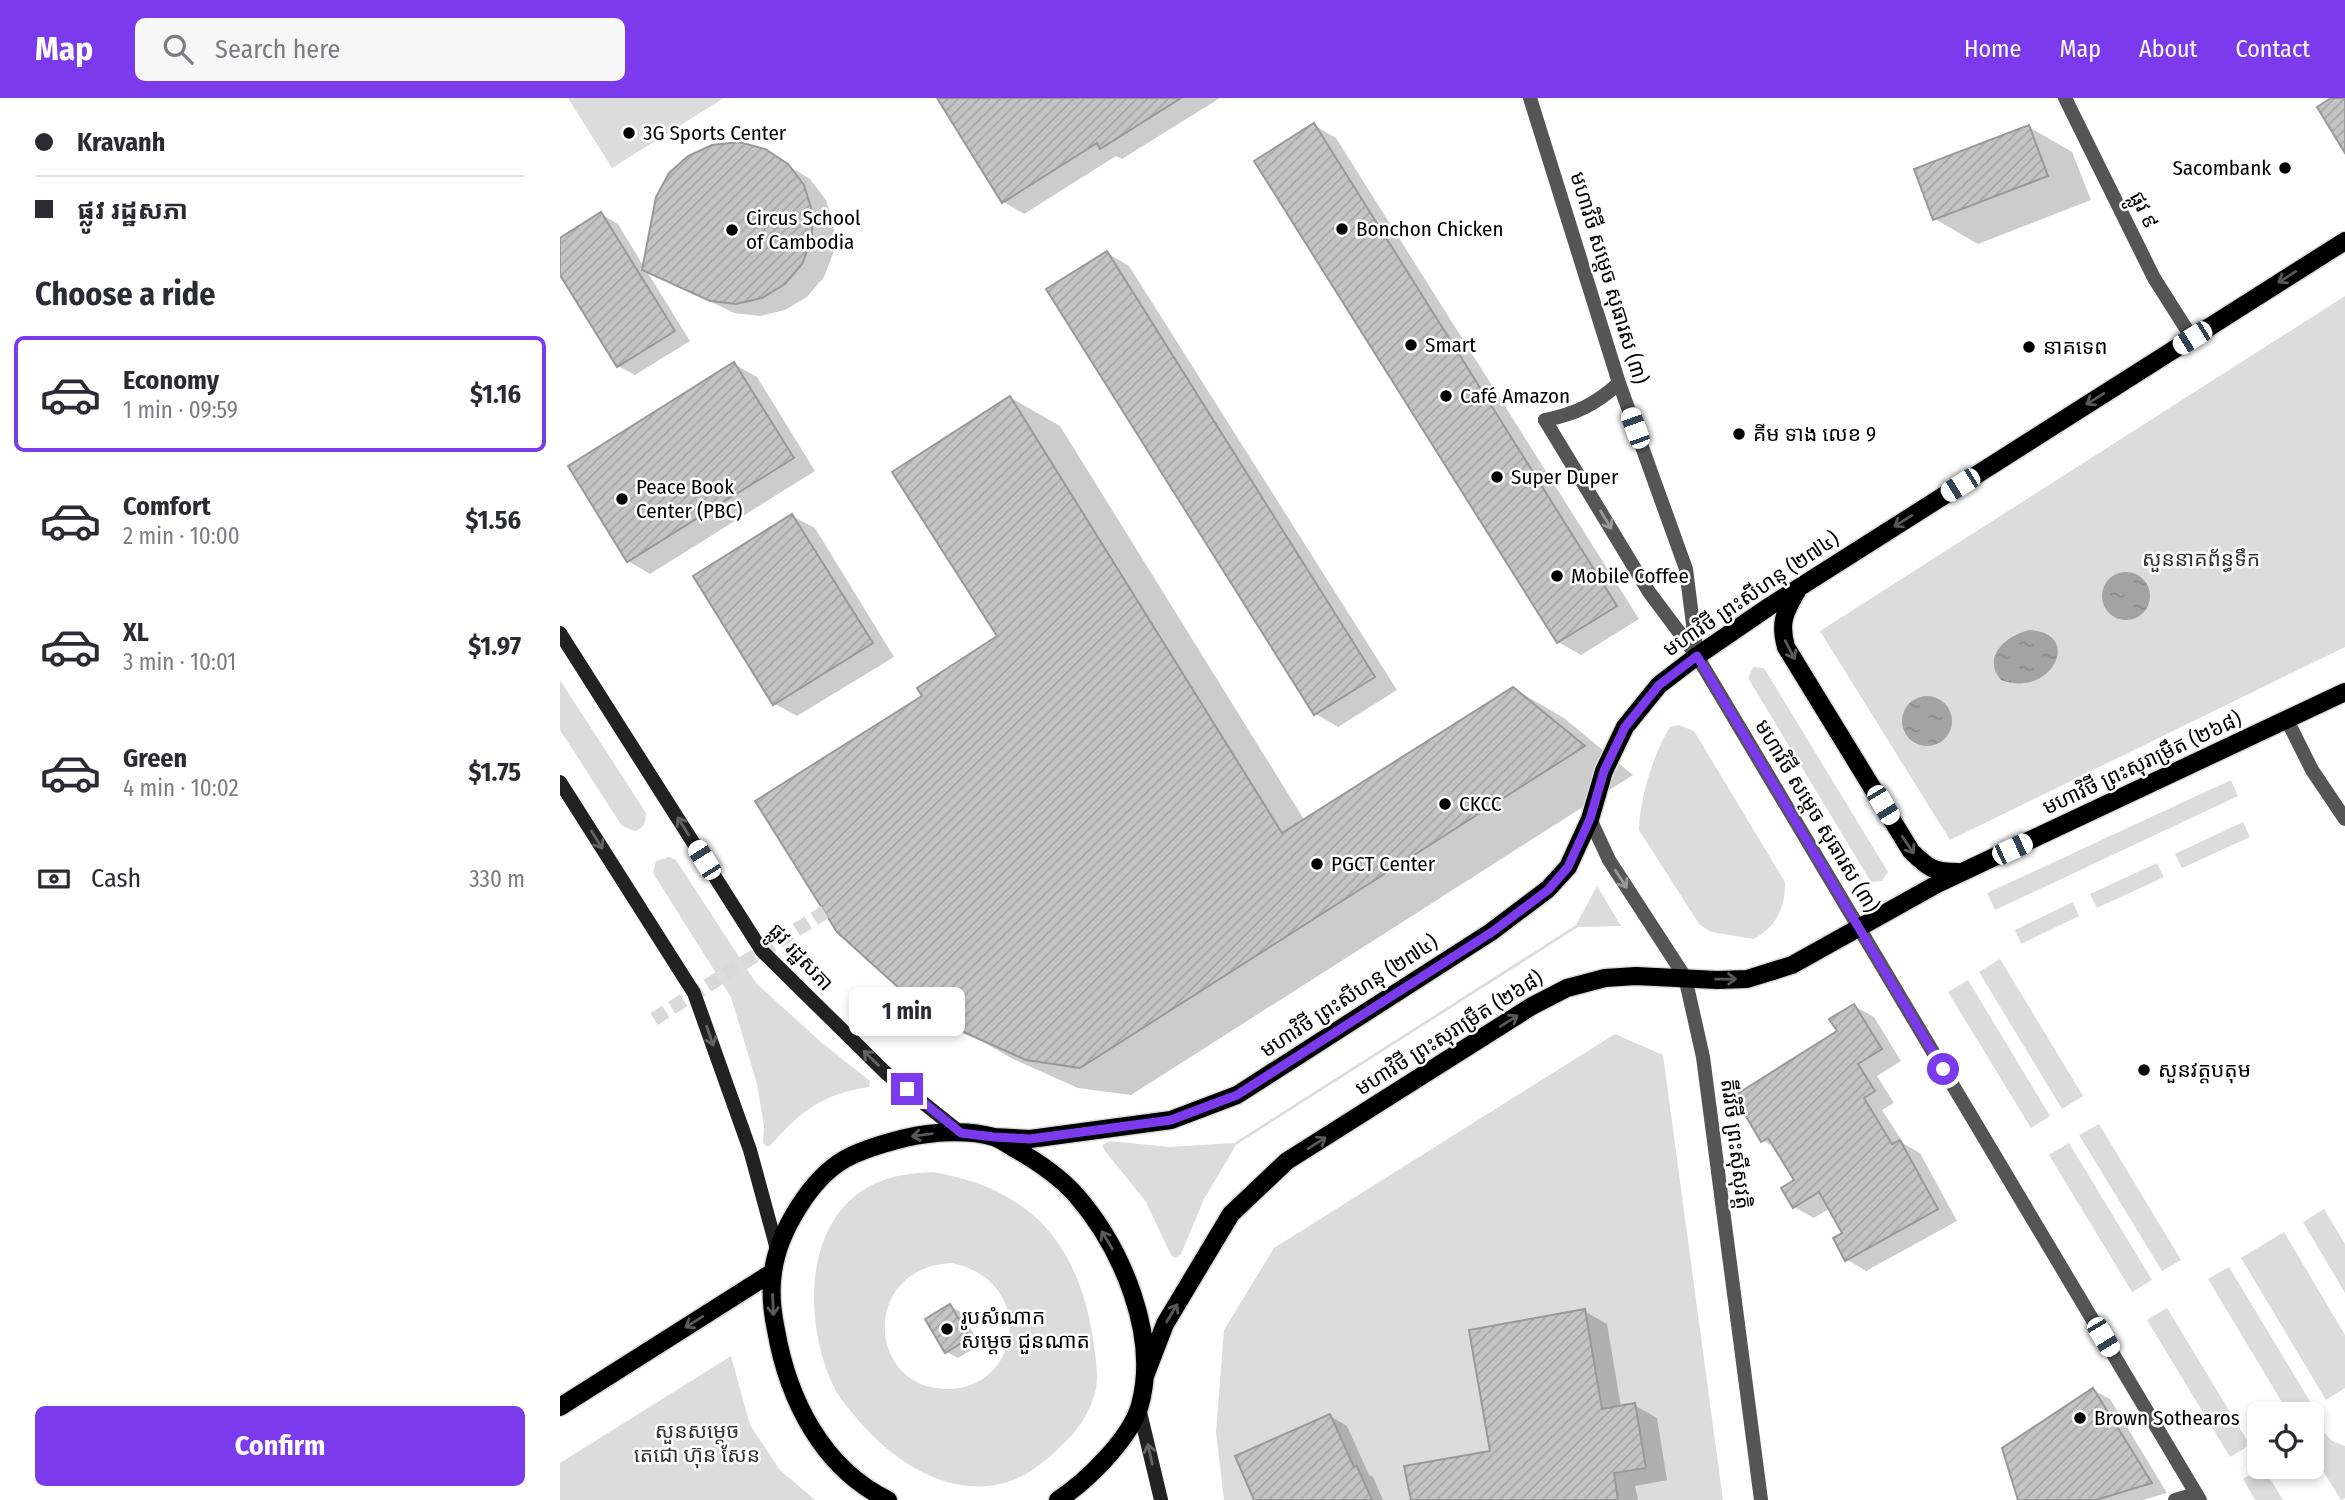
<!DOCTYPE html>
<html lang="en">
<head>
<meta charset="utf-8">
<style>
	:root { --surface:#fff; --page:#f7f7f7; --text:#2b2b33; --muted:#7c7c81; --line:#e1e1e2; --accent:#7c3aed }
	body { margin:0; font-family:"Fira Sans Condensed","Noto Sans Khmer",sans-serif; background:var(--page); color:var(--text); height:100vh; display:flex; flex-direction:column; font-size:26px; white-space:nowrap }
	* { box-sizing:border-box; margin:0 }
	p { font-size:23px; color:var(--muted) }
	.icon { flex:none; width:38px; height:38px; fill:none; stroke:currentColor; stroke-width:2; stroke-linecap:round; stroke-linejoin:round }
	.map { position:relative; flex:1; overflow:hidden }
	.sheet { display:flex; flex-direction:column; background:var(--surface); width:560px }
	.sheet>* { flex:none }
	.hud { display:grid; align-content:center; height:154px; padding:0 35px; background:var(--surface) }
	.tools { position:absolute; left:1687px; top:1304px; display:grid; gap:14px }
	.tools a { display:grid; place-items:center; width:77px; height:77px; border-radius:10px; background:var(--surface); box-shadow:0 4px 10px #0003; font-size:35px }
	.end { position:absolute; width:32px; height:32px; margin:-16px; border:9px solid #7c3aed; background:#fff; box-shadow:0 0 0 4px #fff }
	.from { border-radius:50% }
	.bubble { position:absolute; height:49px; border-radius:10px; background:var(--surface); box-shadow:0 4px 10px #0003; font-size:23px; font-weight:700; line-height:49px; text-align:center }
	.car { position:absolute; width:21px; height:42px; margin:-21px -10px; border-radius:9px; box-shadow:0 0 5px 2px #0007; background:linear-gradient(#fff 24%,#345 0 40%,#fff 0 76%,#345 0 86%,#fff 0) }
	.hud b { display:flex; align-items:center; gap:24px; height:66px; font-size:26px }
	.hud b+b { border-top:2px solid var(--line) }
	.hud i { width:18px; height:18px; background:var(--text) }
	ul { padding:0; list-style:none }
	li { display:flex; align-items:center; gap:21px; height:116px; margin:0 14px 10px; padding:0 21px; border:4px solid transparent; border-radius:10px }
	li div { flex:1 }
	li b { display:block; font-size:26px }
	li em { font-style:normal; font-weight:700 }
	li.current { border-color:var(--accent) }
	li>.icon { width:63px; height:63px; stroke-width:1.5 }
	h2 { padding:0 35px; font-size:32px; line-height:84px }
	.pay { display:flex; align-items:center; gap:18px; height:77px; padding:0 35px; font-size:26px }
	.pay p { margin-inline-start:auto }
	.action { display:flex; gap:14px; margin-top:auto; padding:14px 35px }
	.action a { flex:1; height:80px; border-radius:10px; background:var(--accent); color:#fff; font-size:28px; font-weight:700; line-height:80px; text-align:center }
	header { display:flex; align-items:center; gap:42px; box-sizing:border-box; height:98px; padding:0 35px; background:var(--accent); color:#fff }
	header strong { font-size:33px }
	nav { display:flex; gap:38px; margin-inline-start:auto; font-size:24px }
	.search { width:490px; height:63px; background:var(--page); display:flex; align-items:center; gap:18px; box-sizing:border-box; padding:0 24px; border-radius:10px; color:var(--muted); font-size:26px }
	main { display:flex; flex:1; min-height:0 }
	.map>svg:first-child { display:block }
	.green { fill:#dcdcdc; fill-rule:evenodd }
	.water { fill:url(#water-ripples) }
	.shadow { fill:#0003 }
	.building { fill:url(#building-hatch); stroke:#999; stroke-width:2 }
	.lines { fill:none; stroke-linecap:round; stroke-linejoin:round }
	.pedestrian-tunnel { stroke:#d9d9d9; stroke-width:14; stroke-dasharray:14 7; stroke-linecap:butt }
	.primary-casing { stroke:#dbdbdb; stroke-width:21 }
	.minor { stroke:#555; stroke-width:14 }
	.tertiary { stroke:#555; stroke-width:14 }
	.secondary { stroke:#222; stroke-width:14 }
	.primary { stroke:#000; stroke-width:18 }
	.oneway { stroke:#595959 }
	.oneway2 { stroke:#999 }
	.oneway3 { stroke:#646464 }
	.route { stroke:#7c3aed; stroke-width:9 }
	.poi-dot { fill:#000; stroke:#fff; stroke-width:2.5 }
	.labels { text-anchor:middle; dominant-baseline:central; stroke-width:5; stroke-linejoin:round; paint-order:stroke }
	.poi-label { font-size:21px; fill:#000; stroke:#fff; text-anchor:start }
	.street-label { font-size:21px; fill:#000; stroke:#fff }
	.park-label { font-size:21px; fill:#333; stroke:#fff }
</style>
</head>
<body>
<header>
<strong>Map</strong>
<div class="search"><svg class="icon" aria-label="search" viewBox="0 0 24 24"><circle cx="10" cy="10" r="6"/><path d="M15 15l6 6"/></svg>Search here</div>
<nav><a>Home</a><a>Map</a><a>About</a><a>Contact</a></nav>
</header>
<main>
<section class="sheet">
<div class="hud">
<b><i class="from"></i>Kravanh</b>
<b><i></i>ផ្លូវ រដ្ឋសភា</b>
</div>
<h2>Choose a ride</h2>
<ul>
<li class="current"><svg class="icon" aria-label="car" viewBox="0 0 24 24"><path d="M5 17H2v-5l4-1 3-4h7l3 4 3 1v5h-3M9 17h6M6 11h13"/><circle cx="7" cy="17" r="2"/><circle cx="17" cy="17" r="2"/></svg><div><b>Economy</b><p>1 min · 09:59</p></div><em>$1.16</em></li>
<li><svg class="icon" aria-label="car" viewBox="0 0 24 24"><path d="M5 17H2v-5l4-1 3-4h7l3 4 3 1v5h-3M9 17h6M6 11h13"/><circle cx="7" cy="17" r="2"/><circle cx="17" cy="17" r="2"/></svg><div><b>Comfort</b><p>2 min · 10:00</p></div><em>$1.56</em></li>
<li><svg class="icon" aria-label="car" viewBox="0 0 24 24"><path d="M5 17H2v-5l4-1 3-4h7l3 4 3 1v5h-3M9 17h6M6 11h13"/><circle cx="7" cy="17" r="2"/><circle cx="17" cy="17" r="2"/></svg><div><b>XL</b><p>3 min · 10:01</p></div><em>$1.97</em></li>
<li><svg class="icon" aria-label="car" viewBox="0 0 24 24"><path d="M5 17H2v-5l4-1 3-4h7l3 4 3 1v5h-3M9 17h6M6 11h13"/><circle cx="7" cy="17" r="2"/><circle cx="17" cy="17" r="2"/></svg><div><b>Green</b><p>4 min · 10:02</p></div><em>$1.75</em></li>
</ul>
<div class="pay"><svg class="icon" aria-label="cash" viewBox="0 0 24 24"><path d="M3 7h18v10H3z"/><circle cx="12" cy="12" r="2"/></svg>Cash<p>330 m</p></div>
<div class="action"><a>Confirm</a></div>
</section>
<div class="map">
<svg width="1785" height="1402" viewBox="0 0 1785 1402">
	<defs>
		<pattern id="water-ripples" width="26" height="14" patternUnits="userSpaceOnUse" patternTransform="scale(1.75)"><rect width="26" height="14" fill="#a3a3a3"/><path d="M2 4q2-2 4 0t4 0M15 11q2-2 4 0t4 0" fill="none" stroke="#8b8b8b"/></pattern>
		<pattern id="building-hatch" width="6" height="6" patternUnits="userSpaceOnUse" patternTransform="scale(1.75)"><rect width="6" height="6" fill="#c4c4c4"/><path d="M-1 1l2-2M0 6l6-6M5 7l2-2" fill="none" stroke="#a7a7a7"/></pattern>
	</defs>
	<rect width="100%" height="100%" fill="#fff"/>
	<path class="green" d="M8 0H164L52 70Z
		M1785 198V549L1390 742 1260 533Z
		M1193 569 1204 570 1328 774 1322 783 1311 784 1188 580Z
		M0 582 86 715C86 724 84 730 75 733L62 728 0 632Z
		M1119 627 1134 633 1225 784C1225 811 1217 827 1194 841L1151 834 1139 826 1079 732C1080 700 1093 656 1110 629Z
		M1671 682 1678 698 1435 812 1427 795Z
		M1683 724 1690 739 1622 770 1615 756Z
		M109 759 116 762 196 885 262 945 310 983 309 989C263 996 240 1013 210 1048H206L203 1045 204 1029 197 986 171 899 93 775 96 763Z
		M1597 765 1604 779 1537 810 1530 796Z
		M1037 788 1061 828 1018 829 676 1047 644 1101 621 1156 615 1160 611 1157 586 1104 545 1053 542 1047 550 1043 609 1049 674 1045 1016 827Z
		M1513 804 1519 818 1461 846 1455 832Z
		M1440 861 1523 998 1502 1011 1419 874Z
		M1408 882 1490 1018 1471 1030 1388 894Z
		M1055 936 1103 957 1163 1402H664L656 1334 664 1232 714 1150Z
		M1539 1026 1621 1162 1602 1173 1519 1037Z
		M1509 1045 1592 1182 1572 1194 1489 1057Z
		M373 1074C411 1081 442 1091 473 1117 511 1150 528 1200 534 1248 536 1263 539 1280 535 1295 529 1316 517 1334 501 1348 486 1363 465 1380 444 1385 385 1401 328 1359 294 1317 287 1308 279 1300 275 1291 243 1228 241 1119 316 1085 334 1077 353 1075 373 1074ZM392 1165C477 1183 462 1290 388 1291 306 1292 300 1169 392 1165Z
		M1764 1111 1785 1146V1195L1743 1124Z
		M1724 1134 1785 1237V1290L1766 1302 1681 1160Z
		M1669 1169 1754 1310 1745 1316H1729L1648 1181Z
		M1607 1210 1690 1347 1670 1359 1587 1222Z
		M171 1258 190 1327 220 1372 255 1402H0V1365Z
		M1763 1333 1772 1343 1785 1348V1400L1781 1402 1752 1355V1340Z
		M1703 1369 1723 1402H1695L1683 1381Z"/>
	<path class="water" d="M1542 498a24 24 0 1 1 48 0a24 24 0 1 1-48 0Z
		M1470 532C1524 535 1491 601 1441 582 1421 558 1447 537 1470 532Z
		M1342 623a25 25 0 1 1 50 0a25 25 0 1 1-50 0Z"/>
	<path class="shadow" d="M379 0H660L562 61 556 58 464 116 444 104Z
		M754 27 776 40 1079 521 1021 557 998 544Z
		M1469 29 1512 54 1531 102 1418 146 1375 121Z
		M205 53 250 81 266 102 274 127V153L264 179 247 199 225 212 200 218 174 215 86 172 130 243 75 277 58 268 0 173V142L41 116 58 126 84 169Z
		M547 155 569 168 837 592 778 629 756 616Z
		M174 266 197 279 255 373 90 476 68 463Z
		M451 300 500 328 745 723 954 591 1004 620 1073 677 571 997 518 990 451 960 362 909 365 599 440 539Z
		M232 418 255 430 334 559 237 618 215 606Z
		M1294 908 1314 919 1341 963 1317 978 1334 1005 1322 1012 1344 1046 1360 1055 1397 1123 1306 1173 1286 1161 1285 1136 1270 1110 1254 1120 1234 1109 1236 1082 1216 1050 1202 1042 1280 934Z
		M390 1208 401 1214 420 1247 398 1260 387 1254Z
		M1024 1213 1047 1226 1061 1309 1074 1307 1097 1320 1107 1382 1075 1388 1078 1402H852L932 1354Z
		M1533 1292 1550 1301 1607 1395 1583 1402H1459Z
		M770 1318 787 1328 809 1377 813 1379 823 1402H696Z"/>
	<path class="building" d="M377 0H621L540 51 537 45 442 105Z
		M1771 0H1785V55L1757 9Z
		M754 25 1057 508 997 545 694 63Z
		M1469 27 1488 78 1373 122 1354 71Z
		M179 44 205 51 228 66 244 87 252 113V140L242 166 225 186 202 200 176 206 150 203 82 172 96 99 109 75 128 58 152 47Z
		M41 114 115 233 57 269 0 177V140Z
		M547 153 815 579 754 617 486 191Z
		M174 264 234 360 67 464 8 368Z
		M450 298 722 735 953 589 1025 648 520 970 466 962 399 932 361 910 277 834 195 703 362 598 357 590 437 538 332 374Z
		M232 416 313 545 213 607 133 478Z
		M1294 906 1322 951 1298 966 1315 993 1304 1000 1332 1046 1340 1042 1378 1111 1285 1163 1273 1140 1282 1135 1259 1094 1233 1110 1221 1090 1234 1082 1208 1040 1201 1044 1174 998 1277 933 1269 921Z
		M390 1206 410 1240 385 1255 365 1221Z
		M1025 1211 1042 1311 1075 1305 1086 1370 1054 1375 1058 1402H851L844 1368 930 1353 909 1232Z
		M1533 1290 1592 1385 1536 1402H1458L1442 1350Z
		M770 1316 794 1369 797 1368 812 1402H694L675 1358Z"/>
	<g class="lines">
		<path class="pedestrian-tunnel" d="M94 921 265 814"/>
		<g class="primary-casing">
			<path id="primary" d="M1237 493C1225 514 1219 524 1226 549L1351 753C1368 770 1373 774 1398 774
				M434 1039 470 1041 611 1022 677 997 931 834 988 791 1008 769 1030 721 1044 673 1065 629 1099 587 1137 558 1210 508 1785 143
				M585 1278 605 1226 671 1116 727 1063 972 908 1007 890 1045 880 1076 878 1157 882 1187 881 1232 867 1379 785 1785 594
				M0 1309 213 1174
				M328 1402C262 1370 228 1301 216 1232 212 1213 210 1193 213 1174 218 1135 250 1081 285 1061 303 1051 325 1045 345 1040 372 1034 407 1031 434 1039 442 1042 450 1048 457 1052 478 1064 499 1078 516 1097 562 1150 599 1237 580 1307 571 1340 526 1384 498 1402"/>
		</g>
		<path class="minor" d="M1505 0 1594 180 1632 240
			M985 322 1089 494 1137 558
			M1727 622 1752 672 1785 721
			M1030 721 1049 762 1125 879 1143 959 1201 1402
			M1615 1402 1636 1396"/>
		<path class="tertiary" d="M970 0 1059 285 1126 471 1137 558 1640 1402
			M985 322C1016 316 1036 306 1059 285"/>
		<path class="secondary" d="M0 535 202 853 327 976 401 1035
			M0 684 134 895 190 1052 218 1155
			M579 1310 601 1402"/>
		<use href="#primary" class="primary"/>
	</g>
	<defs><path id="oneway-shaft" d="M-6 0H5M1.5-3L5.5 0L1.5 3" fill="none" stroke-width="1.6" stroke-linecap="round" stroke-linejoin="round" transform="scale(1.75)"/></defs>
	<g class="oneway">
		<use href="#oneway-shaft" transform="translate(1727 179) rotate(148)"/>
		<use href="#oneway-shaft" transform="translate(1535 301) rotate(148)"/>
		<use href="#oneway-shaft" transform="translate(1343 423) rotate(148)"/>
		<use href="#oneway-shaft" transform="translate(1230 552) rotate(63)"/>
		<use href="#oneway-shaft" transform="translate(1348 747) rotate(56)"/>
		<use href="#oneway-shaft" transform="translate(1166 881) rotate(-1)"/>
		<use href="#oneway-shaft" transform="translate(949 923) rotate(-32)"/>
		<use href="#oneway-shaft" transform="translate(362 1037) rotate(172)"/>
		<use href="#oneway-shaft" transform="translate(757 1045) rotate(-32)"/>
		<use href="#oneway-shaft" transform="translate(547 1142) rotate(-121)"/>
		<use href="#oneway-shaft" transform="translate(213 1207) rotate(88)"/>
		<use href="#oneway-shaft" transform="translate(612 1215) rotate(-59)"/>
		<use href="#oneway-shaft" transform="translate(134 1224) rotate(148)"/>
	</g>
	<g class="oneway2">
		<use href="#oneway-shaft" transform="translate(1046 422) rotate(59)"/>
		<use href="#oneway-shaft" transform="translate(1061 781) rotate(57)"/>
	</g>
	<g class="oneway3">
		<use href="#oneway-shaft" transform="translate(123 728) rotate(-122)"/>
		<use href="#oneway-shaft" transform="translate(37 742) rotate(58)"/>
		<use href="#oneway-shaft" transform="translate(150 938) rotate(71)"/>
		<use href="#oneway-shaft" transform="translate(311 960) rotate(-136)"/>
		<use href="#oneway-shaft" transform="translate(590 1356) rotate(-103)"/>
	</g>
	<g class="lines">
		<path class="route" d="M347 991 401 1035 434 1039 470 1041 611 1022 677 997 932 834 988 792 1008 769 1030 721 1044 673 1065 629 1099 587 1137 558 1383 971"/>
	</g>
	<g class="poi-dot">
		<circle cx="69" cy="35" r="7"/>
		<circle cx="1725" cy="70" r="7"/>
		<circle cx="782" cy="131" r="7"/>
		<circle cx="172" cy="132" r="7"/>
		<circle cx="851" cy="247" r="7"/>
		<circle cx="1469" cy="249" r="7"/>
		<circle cx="886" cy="298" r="7"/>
		<circle cx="1179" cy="336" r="7"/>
		<circle cx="937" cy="379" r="7"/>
		<circle cx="62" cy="401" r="7"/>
		<circle cx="997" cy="478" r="7"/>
		<circle cx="885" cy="706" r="7"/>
		<circle cx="757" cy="766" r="7"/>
		<circle cx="1584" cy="972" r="7"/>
		<circle cx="387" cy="1231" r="7"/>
		<circle cx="1520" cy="1320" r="7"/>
	</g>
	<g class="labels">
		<g class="poi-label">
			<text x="83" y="35">3G Sports Center</text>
			<text x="1711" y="70" text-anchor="end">Sacombank</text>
			<text x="186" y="120">Circus School<tspan x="186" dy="24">of Cambodia</tspan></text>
			<text x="796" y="131">Bonchon Chicken</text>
			<text x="865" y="247">Smart</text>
			<text x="1483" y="249">នាគទេព</text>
			<text x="900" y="298">Café Amazon</text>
			<text x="1193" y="336">គីម ទាង លេខ 9</text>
			<text x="951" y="379">Super Duper</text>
			<text x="76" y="389">Peace Book<tspan x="76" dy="24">Center (PBC)</tspan></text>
			<text x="1011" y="478">Mobile Coffee</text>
			<text x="899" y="706">CKCC</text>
			<text x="771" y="766">PGCT Center</text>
			<text x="1598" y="972">សួនវត្តបតុម</text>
			<text x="401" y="1219">រូបសំណាក<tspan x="401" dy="24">សម្ដេច ជួនណាត</tspan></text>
			<text x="1534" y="1320">Brown Sothearos</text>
		</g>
		<g class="street-label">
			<text transform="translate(1584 112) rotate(64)">ផ្លូវ ៩</text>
			<text transform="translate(1049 180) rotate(73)">មហាវិថី សម្តេច សុធារស (៣)</text>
			<text transform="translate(1191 496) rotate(-34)">មហាវិថី ព្រះសីហនុ (២៧៤)</text>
			<text transform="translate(1582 665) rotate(-25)">មហាវិថី ព្រះសុរាម្រឹត (២៦៨)</text>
			<text transform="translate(1257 718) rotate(59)">មហាវិថី សម្តេច សុធារស (៣)</text>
			<text transform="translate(241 859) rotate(47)">ផ្លូវ រដ្ឋសភា</text>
			<text transform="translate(789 898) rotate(-33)">មហាវិថី ព្រះសីហនុ (២៧៤)</text>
			<text transform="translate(889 935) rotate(-32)">មហាវិថី ព្រះសុរាម្រឹត (២៦៨)</text>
			<text transform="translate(1176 1046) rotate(83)">តីរវិថី ព្រះស៊ីសុវត្តិ</text>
		</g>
		<g class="park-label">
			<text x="1641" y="461">សួននាគព័ន្ធទឹក</text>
			<text x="137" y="1333">សួនសម្តេច<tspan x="137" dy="24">តេជោ ហ៊ុន សែន</tspan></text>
		</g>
	</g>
</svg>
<div class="tools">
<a><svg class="icon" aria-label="locate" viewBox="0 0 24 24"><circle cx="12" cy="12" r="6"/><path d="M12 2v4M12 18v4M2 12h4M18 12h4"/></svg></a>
</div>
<i class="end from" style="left:1383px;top:971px"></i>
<i class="end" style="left:347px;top:991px"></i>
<div class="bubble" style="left:289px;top:889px;width:116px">1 min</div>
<i class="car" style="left:1632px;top:240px;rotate:238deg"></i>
<i class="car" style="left:1075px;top:330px;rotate:340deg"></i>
<i class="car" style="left:1400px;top:387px;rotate:238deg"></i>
<i class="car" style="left:1323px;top:707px;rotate:149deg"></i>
<i class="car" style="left:1452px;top:751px;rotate:65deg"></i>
<i class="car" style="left:144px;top:762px;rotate:328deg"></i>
<i class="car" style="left:1543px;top:1239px;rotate:149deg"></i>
</div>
</main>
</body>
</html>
